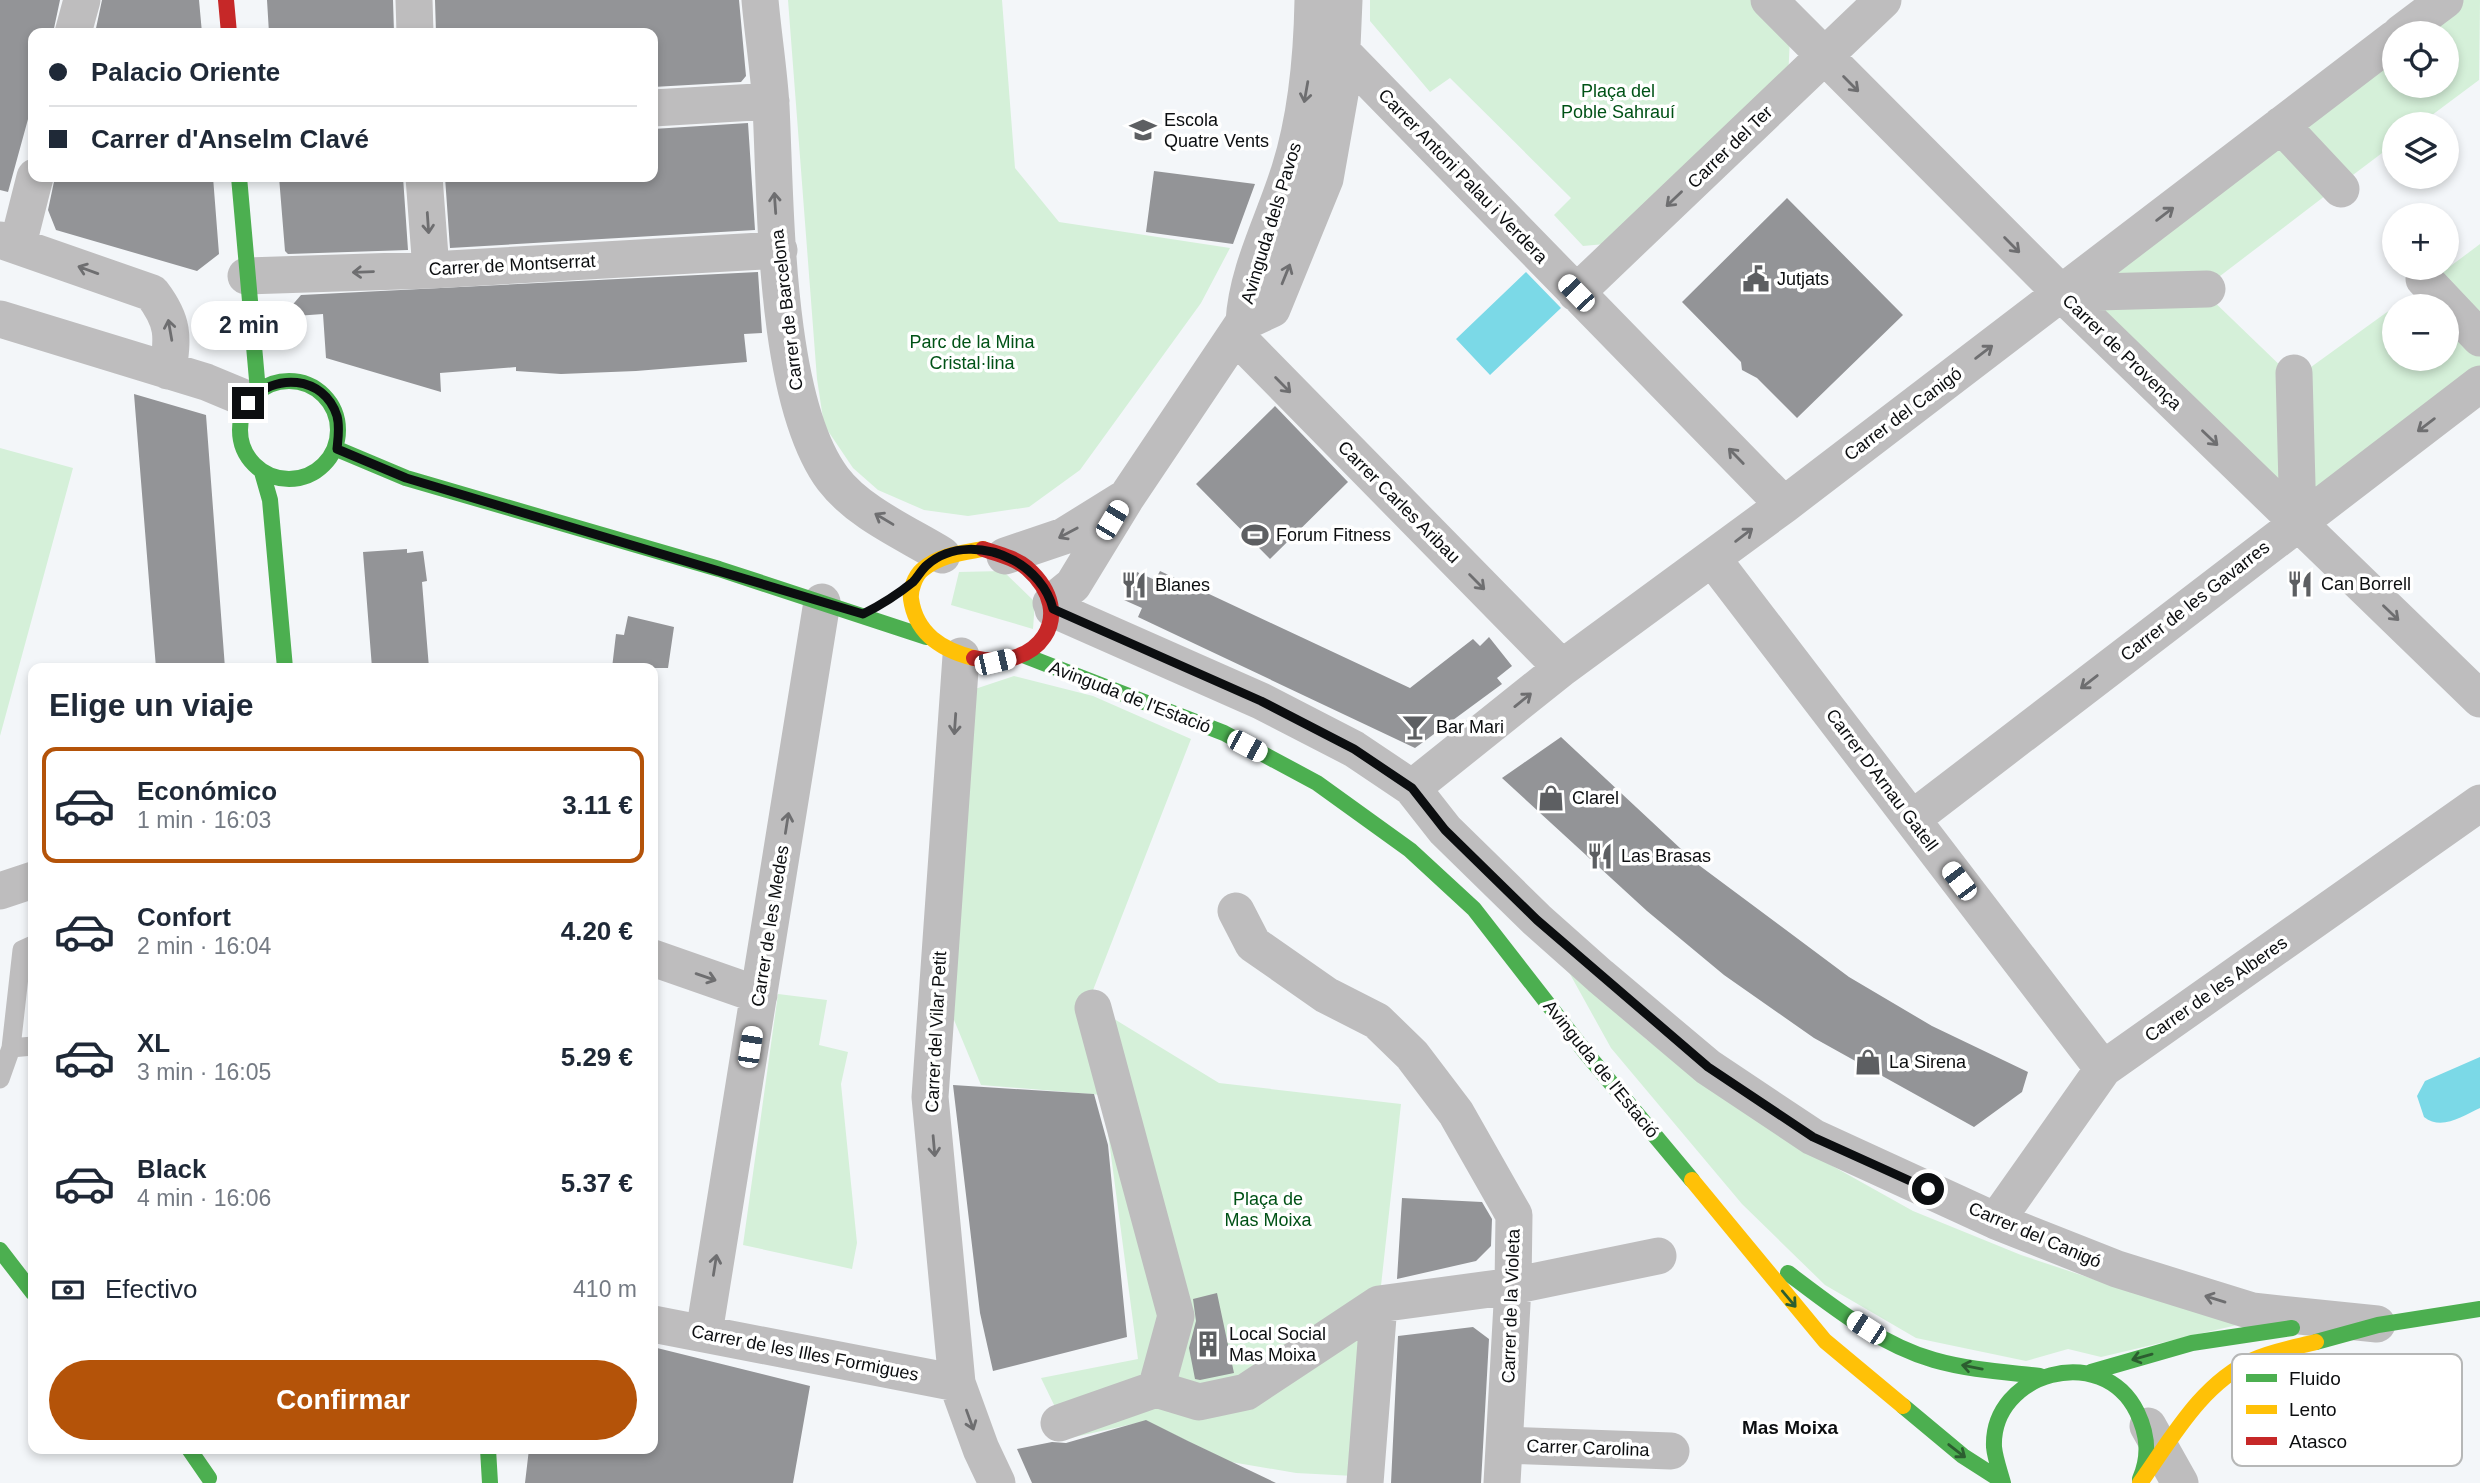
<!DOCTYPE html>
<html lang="es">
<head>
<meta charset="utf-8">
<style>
	:root { --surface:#fff; --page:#f2f2f3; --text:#1f2937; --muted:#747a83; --line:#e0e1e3; --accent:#b45309 }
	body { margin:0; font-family:Helvetica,sans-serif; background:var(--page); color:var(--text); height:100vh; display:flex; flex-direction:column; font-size:26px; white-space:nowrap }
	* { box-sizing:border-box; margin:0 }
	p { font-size:23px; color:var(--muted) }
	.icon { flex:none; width:38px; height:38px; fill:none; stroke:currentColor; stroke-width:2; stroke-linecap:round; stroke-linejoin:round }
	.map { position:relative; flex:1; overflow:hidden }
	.sheet { position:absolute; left:28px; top:663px; width:630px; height:791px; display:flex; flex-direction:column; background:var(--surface); border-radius:14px; box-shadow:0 4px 10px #0003 }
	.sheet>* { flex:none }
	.hud { position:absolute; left:28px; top:28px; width:630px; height:154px; border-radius:14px; box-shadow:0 4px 10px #0003; display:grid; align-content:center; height:154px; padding:0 21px; background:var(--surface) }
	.fabs { position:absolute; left:2382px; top:21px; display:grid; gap:14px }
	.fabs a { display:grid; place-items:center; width:77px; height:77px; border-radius:50%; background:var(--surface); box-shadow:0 4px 10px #0003; font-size:35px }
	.end { position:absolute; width:32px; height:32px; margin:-16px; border:9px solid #0c0e10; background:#fff; box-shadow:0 0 0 4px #fff }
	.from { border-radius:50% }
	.bubble { position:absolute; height:49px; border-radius:24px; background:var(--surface); box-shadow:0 4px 10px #0003; font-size:23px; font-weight:600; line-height:49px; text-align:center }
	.car { position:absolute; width:21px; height:42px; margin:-21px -10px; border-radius:9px; box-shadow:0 0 5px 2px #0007; background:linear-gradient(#fff 24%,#345 0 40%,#fff 0 76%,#345 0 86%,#fff 0) }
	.hud b { display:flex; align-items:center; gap:24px; height:66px; font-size:26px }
	.hud b+b { border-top:2px solid var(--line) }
	.hud i { width:18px; height:18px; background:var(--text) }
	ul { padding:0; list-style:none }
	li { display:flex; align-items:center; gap:21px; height:116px; margin:0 14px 10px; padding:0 7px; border:4px solid transparent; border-radius:14px }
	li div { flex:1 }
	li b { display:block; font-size:26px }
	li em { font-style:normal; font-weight:600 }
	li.selected { border-color:var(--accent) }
	li>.icon { width:63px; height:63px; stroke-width:1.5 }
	h2 { padding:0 21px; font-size:32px; line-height:84px }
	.pay { display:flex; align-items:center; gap:18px; height:77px; padding:0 21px; font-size:26px }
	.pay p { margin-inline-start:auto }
	.action { display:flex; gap:14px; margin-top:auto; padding:14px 21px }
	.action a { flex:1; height:80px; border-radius:42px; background:var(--accent); color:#fff; font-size:28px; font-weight:600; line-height:80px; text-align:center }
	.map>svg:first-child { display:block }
	.green { fill:#d5f0d9 }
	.water { fill:#7bd9e7 }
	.building { fill:#939497 }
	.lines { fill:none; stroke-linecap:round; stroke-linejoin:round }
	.lane { stroke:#bebdbe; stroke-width:19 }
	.street { stroke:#bebdbe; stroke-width:37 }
	.fast { stroke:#4caf50; stroke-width:16 }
	.slow { stroke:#ffc107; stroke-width:16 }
	.jam { stroke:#c62828; stroke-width:16 }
	.oneway { stroke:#6e6e70 }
	.oneway2 { stroke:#2c5e30 }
	.route { stroke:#0c0e10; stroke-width:9 }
	.labels { text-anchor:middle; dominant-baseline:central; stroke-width:7; stroke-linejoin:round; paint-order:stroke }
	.park-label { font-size:18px; fill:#005216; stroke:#fff }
	.poi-label { font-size:18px; fill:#0c0e10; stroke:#fff; text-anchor:start }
	.street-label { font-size:18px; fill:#0c0e10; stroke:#fff }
	.neighbourhood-label { font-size:19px; font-weight:bold; fill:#0c0e10; stroke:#fff }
	.key { fill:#fff; stroke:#b6b7b7; stroke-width:2 }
	.key-label { font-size:19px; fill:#0c0e10 }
</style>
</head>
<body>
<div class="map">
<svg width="2480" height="1483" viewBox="0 0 2480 1483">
	<rect width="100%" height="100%" fill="#f3f6f9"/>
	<path class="green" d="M788 0H1002L1015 168 1059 222 1230 248 1201 303 1080 470 1029 507 968 516 924 510 878 490 853 468 824 425 817 379Z
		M1370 0H1755L1790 36 1788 81 1616 243 1583 246 1554 215 1571 198 1450 78 1430 92 1370 21Z
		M2457 0H2480L2479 80 2420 124H2394V144L2341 184 2287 124 2394 46V86H2446V33H2412Z
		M2280 130 2334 189 2207 286 2072 288Z
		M2480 244V330L2432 280Z
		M2205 293 2289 374 2294 515 2071 297Z
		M2394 307V359H2446L2447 309 2480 344V380L2304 509 2300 375Z
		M0 448 73 468 0 736Z
		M1003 571 1035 602 1033 629 951 605 959 572Z
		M1014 676 1093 696 1191 739 1088 1003 1219 1083 1401 1104 1379 1304 1354 1476 1296 1473 1231 1462 1146 1421 1070 1438 1041 1378 1138 1359 1103 1095 981 1085 947 1003 975 689Z
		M1565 965 1646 1039 1734 1106 1802 1149 1913 1211 2021 1255 2138 1294 2254 1321 2101 1357 2068 1349 2026 1361 1916 1338 1825 1285 1742 1204 1611 1048Z
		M778 994 827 1000 819 1045 848 1052 841 1084 857 1243 852 1269 743 1245Z"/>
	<path class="water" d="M1526 272 1561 308 1490 375 1456 339Z
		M2480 1057V1108C2462 1116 2442 1131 2424 1117L2417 1096 2425 1081Z"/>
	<path class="building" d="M0 0H60L53 33H33V101L8 192 0 190Z
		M102 0H199L202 33H95Z
		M267 0H393L394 33H269Z
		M435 0H739L746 76 741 82 653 87V33H436Z
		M748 123 755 230 450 248 445 177H653V129Z
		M1154 171 1255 184 1233 244 1146 232Z
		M55 177H213L219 254 197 271 56 230 48 210Z
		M279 177H403L408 250 288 254 285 251Z
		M1787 198 1903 315 1797 418 1757 378 1742 370 1741 362 1682 302Z
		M758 272 762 333 744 334 747 362 636 371 561 374 516 371V367L440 373 441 392 326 358 323 314 282 317 301 295Z
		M134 394 206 415 225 668H156Z
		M1275 406 1348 482 1270 559 1196 484Z
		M407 549V553L423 551 427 581 422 582 429 668H372L363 552Z
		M1160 571 1410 688 1473 639 1480 646 1489 637 1512 666 1497 678 1502 684 1415 748 1138 617 1142 608 1124 600 1137 572 1155 580Z
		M628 616 674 627 668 668H612L616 634 624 635Z
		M1561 737 1696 863 1849 977 1932 1026 2028 1072 2022 1092 1974 1127 1814 1038 1724 975 1647 911 1502 778Z
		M953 1085 1094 1094 1108 1145 1127 1337 993 1371 980 1313Z
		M1402 1198 1482 1202 1492 1219 1491 1246 1476 1261 1397 1279Z
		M1217 1293 1234 1373 1200 1380 1195 1379 1189 1348 1196 1321 1193 1299Z
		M1473 1327 1489 1339 1481 1483H1391L1398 1336Z
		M653 1347 810 1386 793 1483H525L529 1449H653Z
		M1146 1420 1188 1441 1276 1483H1032L1017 1449 1052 1442 1066 1443Z"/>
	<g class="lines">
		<path class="lane" d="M33 945 22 950 11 1048 33 1046
			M0 1079 11 1048"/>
		<path class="street" d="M414 0 415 33
			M760 0C763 35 769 71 771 106 776 205 774 400 833 479 859 513 906 533 942 555
			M1769 0 2061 293 2480 699
			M73 33 82 0
			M2401 33 2445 0
			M1312 36 1342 52 1784 505
			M653 108 771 101
			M2281 125 2341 189
			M424 177 431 270
			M0 240 152 293C174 322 173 336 168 371
			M18 244 35 177
			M246 276 431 270 779 250
			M2424 279 2480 338
			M1576 293 1883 0
			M2061 293 2207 289
			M0 319 206 382 249 400
			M1244 322 1272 309 1325 179 1340 94 1344 0
			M1236 336 1562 668
			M2294 373 2298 522
			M1005 556 1064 536 1122 500
			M1712 558 2103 1069
			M1051 603 1073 585 1126 498 1244 322C1247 269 1275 219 1290 169 1307 115 1312 56 1313 0
			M1053 609 1261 701 1354 749 1412 788 1445 830 1537 920 1600 976 1708 1067 1813 1137 1996 1221 2117 1269 2252 1311 2377 1324
			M961 656 930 1097 957 1383 981 1449 997 1483
			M1412 788 1562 668 1784 505 2394 39
			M1912 819 2480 384
			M0 891 33 880
			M1236 911 1253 944 1326 995 1377 1021 1412 1055 1456 1113 1514 1215 1513 1286 1502 1483
			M653 958 759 995
			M1093 1008 1176 1316 1156 1389
			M1996 1221 2103 1069 2480 803
			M653 1324 957 1383
			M704 1333 822 602
			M1059 1423 1156 1389 1199 1402 1246 1392 1379 1304 1513 1286 1658 1256
			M2148 1426 2180 1483
			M1505 1445 1671 1451
			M1365 1483 1379 1304"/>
		<path class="fast" d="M239 177 258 391
			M240 430a49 49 0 1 1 98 0a49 49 0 1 1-98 0Z
			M337 449 406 478 719 569 926 637
			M262 472 270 500 285 668
			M1023 655 1224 733 1317 783 1410 850 1474 909 1586 1053 1692 1180
			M0 1250 33 1293
			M1788 1273C1833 1307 1879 1344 1934 1360 1969 1370 2005 1372 2040 1376
			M2316 1342 2378 1325 2480 1309
			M2091 1372 2192 1343 2292 1328
			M1903 1406 1963 1456 2002 1481
			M189 1449 209 1478
			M488 1449 490 1483
			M2003 1483C2000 1472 1995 1458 1994 1447 1991 1373 2102 1341 2137 1412 2148 1435 2150 1456 2140 1479"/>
		<path class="slow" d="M974 658C942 650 916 634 911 599 910 590 915 576 922 570 940 555 961 553 983 549
			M1692 1180 1825 1341 1903 1406
			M2140 1483C2172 1438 2201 1384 2253 1360 2272 1351 2296 1347 2316 1342"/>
		<path class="jam" d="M226 0 229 33
			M974 658C1036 673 1081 616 1027 568 1015 558 998 554 983 549"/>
	</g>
	<defs><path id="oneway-shaft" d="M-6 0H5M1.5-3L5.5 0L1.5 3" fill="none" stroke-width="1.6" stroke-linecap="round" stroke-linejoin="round" transform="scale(1.75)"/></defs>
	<g class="oneway">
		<use href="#oneway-shaft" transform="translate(1851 84) rotate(45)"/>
		<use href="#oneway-shaft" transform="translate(1306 92) rotate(100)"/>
		<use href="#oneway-shaft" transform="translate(1674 199) rotate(136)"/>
		<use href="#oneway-shaft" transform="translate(775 203) rotate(-94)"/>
		<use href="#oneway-shaft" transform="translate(2165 214) rotate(-37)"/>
		<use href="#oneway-shaft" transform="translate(428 223) rotate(86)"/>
		<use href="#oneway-shaft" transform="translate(2012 245) rotate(45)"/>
		<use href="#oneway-shaft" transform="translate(88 270) rotate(-160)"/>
		<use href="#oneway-shaft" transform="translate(363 272) rotate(178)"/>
		<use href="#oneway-shaft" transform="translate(1286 274) rotate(-68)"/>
		<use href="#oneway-shaft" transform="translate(170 330) rotate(-100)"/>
		<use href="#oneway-shaft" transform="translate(1984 352) rotate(-37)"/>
		<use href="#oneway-shaft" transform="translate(1283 385) rotate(45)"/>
		<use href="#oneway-shaft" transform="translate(2426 425) rotate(143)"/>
		<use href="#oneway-shaft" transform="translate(2210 438) rotate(44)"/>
		<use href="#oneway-shaft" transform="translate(1736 456) rotate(-134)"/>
		<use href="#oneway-shaft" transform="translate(884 519) rotate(-149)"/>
		<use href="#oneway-shaft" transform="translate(1068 533) rotate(152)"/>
		<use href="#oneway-shaft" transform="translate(1744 535) rotate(-37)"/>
		<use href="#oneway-shaft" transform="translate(1477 582) rotate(45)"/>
		<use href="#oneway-shaft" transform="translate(2391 613) rotate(44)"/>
		<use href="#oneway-shaft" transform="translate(2089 682) rotate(142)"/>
		<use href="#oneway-shaft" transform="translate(1523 700) rotate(-39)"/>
		<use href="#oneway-shaft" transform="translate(955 724) rotate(94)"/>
		<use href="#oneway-shaft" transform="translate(787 823) rotate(-81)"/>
		<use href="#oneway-shaft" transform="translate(706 977) rotate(19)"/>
		<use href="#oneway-shaft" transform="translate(934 1146) rotate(85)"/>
		<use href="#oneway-shaft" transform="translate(715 1265) rotate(-81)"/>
		<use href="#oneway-shaft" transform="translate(2215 1299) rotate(-163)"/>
		<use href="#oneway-shaft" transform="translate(970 1420) rotate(70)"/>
	</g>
	<g class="oneway2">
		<use href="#oneway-shaft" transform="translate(1789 1299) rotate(50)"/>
		<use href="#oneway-shaft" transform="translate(2142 1357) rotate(164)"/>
		<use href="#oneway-shaft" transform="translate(1972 1367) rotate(-169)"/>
		<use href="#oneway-shaft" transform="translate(1957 1451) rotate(38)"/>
	</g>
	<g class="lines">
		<path class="route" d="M248 403C273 372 324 375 337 416 340 427 338 438 337 449L406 478 863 614C881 605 897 595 913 582 918 577 921 570 927 565 951 544 986 546 1013 560 1032 570 1048 588 1053 609L1261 701 1354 749 1412 788 1445 830 1537 920 1708 1067 1813 1137 1928 1189"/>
	</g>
	<defs>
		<g id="school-bare" transform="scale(2.1)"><path d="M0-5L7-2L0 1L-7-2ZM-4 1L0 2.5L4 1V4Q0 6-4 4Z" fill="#5d5f62" stroke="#fff" stroke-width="2.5" paint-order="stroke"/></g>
		<g id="civic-bare" transform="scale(2.1)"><path d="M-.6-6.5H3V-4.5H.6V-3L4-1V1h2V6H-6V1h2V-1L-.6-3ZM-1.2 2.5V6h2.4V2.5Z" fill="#5d5f62" stroke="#fff" stroke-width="2.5" paint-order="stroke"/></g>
		<g id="stadium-bare" transform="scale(2.1)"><path d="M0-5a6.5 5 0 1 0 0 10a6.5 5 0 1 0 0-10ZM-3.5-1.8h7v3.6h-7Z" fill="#5d5f62" stroke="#fff" stroke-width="2.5" paint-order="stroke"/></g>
		<g id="restaurant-bare" transform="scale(2.1)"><path d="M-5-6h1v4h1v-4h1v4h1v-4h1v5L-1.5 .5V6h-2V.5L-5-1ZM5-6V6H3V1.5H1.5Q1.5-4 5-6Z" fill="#5d5f62" stroke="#fff" stroke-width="2.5" paint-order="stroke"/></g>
		<g id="bar-bare" transform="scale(2.1)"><path d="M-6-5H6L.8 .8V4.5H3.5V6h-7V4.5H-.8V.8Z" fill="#5d5f62" stroke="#fff" stroke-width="2.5" paint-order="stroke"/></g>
		<g id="shop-bare" transform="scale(2.1)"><path d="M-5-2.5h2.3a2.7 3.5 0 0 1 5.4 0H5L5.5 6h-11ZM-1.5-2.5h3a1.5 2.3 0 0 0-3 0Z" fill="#5d5f62" stroke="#fff" stroke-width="2.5" paint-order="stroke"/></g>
		<g id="building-bare" transform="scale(2.1)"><path d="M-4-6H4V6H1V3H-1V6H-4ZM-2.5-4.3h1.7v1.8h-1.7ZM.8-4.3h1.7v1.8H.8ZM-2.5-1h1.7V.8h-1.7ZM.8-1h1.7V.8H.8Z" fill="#5d5f62" stroke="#fff" stroke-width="2.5" paint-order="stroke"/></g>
	</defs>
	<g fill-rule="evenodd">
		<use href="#school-bare" x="1143" y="130"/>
		<use href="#civic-bare" x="1756" y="279"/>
		<use href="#stadium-bare" x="1255" y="535"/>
		<use href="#restaurant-bare" x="2300" y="584"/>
		<use href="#restaurant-bare" x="1134" y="585"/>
		<use href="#bar-bare" x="1415" y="727"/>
		<use href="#shop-bare" x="1551" y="798"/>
		<use href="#restaurant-bare" x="1600" y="856"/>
		<use href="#shop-bare" x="1868" y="1062"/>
		<use href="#building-bare" x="1208" y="1344"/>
	</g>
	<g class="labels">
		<g class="park-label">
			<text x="1618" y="91">Plaça del<tspan x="1618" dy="21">Poble Sahrauí</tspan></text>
			<text x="972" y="342">Parc de la Mina<tspan x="972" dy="21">Cristal·lina</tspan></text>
			<text x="1268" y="1199">Plaça de<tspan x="1268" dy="21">Mas Moixa</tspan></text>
		</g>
		<g class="poi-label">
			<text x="1164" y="120">Escola<tspan x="1164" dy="21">Quatre Vents</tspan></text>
			<text x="1777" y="279">Jutjats</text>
			<text x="1276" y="535">Forum Fitness</text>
			<text x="2321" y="584">Can Borrell</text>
			<text x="1155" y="585">Blanes</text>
			<text x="1436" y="727">Bar Mari</text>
			<text x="1572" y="798">Clarel</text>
			<text x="1621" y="856">Las Brasas</text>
			<text x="1889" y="1062">La Sirena</text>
			<text x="1229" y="1334">Local Social<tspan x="1229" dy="21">Mas Moixa</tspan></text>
		</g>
		<g class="street-label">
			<text transform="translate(1730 147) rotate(-44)">Carrer del Ter</text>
			<text transform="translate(1463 176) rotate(46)">Carrer Antoni Palau i Verdera</text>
			<text transform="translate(1271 223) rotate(-73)">Avinguda dels Pavos</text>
			<text transform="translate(512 265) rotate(-3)">Carrer de Montserrat</text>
			<text transform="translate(787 310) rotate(-97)">Carrer de Barcelona</text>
			<text transform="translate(2122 352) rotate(44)">Carrer de Provença</text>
			<text transform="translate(1903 414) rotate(-37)">Carrer del Canigó</text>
			<text transform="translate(1399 502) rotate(45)">Carrer Carles Aribau</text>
			<text transform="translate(2195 601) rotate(-38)">Carrer de les Gavarres</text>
			<text transform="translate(1130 697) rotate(21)">Avinguda de l'Estació</text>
			<text transform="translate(1882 780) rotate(53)">Carrer D'Arnau Gatell</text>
			<text transform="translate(770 926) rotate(-81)">Carrer de les Medes</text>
			<text transform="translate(2216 989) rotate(-35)">Carrer de les Alberes</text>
			<text transform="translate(936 1032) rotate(-87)">Carrer del Vilar Petit</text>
			<text transform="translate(1601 1069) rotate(51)">Avinguda de l'Estació</text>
			<text transform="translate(2035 1235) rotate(23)">Carrer del Canigó</text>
			<text transform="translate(1511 1306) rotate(-88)">Carrer de la Violeta</text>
			<text transform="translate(805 1353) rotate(11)">Carrer de les Illes Formigues</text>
			<text transform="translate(1588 1448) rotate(2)">Carrer Carolina</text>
		</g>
		<g class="neighbourhood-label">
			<text x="1790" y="1427">Mas Moixa</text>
		</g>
	</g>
	<rect x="2232" y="1354" width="230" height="112" rx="10" class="key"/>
	<rect x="2246" y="1374" width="31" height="8" fill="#4caf50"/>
	<rect x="2246" y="1405" width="31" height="9" fill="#ffc107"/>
	<rect x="2246" y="1437" width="31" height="8" fill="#c62828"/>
	<g class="key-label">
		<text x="2289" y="1385">Fluido</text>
		<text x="2289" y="1416">Lento</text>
		<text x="2289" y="1448">Atasco</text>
	</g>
</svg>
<div class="fabs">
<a><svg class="icon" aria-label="locate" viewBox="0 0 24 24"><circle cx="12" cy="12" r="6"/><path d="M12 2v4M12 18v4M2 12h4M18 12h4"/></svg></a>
<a><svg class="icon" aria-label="layers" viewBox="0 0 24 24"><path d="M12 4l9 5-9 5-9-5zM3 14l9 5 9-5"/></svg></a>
<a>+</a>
<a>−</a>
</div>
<i class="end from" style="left:1928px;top:1189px"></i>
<i class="end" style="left:248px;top:403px"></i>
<div class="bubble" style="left:191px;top:301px;width:116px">2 min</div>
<i class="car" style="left:1576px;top:293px;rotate:316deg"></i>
<i class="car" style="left:1112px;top:520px;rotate:31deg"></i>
<i class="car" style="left:995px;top:662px;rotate:77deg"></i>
<i class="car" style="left:1247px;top:746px;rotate:118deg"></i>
<i class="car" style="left:1959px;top:881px;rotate:323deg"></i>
<i class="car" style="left:750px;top:1047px;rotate:9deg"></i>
<i class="car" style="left:1866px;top:1328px;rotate:303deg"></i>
<div class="hud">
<b><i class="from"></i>Palacio Oriente</b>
<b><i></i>Carrer d'Anselm Clavé</b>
</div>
<section class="sheet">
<h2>Elige un viaje</h2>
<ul>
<li class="selected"><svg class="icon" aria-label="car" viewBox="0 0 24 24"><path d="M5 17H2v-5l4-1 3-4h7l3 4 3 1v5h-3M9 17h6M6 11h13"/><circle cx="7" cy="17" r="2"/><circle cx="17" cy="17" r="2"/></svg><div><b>Económico</b><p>1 min · 16:03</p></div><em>3.11 €</em></li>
<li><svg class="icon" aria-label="car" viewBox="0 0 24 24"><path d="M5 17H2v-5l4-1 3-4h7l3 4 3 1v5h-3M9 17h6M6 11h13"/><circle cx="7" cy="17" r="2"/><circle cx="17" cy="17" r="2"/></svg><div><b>Confort</b><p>2 min · 16:04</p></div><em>4.20 €</em></li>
<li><svg class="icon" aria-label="car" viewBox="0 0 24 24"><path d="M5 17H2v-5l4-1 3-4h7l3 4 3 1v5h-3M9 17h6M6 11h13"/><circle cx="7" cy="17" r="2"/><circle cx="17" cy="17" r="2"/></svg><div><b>XL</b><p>3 min · 16:05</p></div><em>5.29 €</em></li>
<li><svg class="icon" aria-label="car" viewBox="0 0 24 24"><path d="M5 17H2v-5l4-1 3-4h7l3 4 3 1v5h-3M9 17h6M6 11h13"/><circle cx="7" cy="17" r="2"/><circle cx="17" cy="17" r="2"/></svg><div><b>Black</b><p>4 min · 16:06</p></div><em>5.37 €</em></li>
</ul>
<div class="pay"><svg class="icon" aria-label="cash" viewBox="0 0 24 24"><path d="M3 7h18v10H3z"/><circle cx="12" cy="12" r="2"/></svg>Efectivo<p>410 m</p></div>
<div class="action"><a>Confirmar</a></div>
</section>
</div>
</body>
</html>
